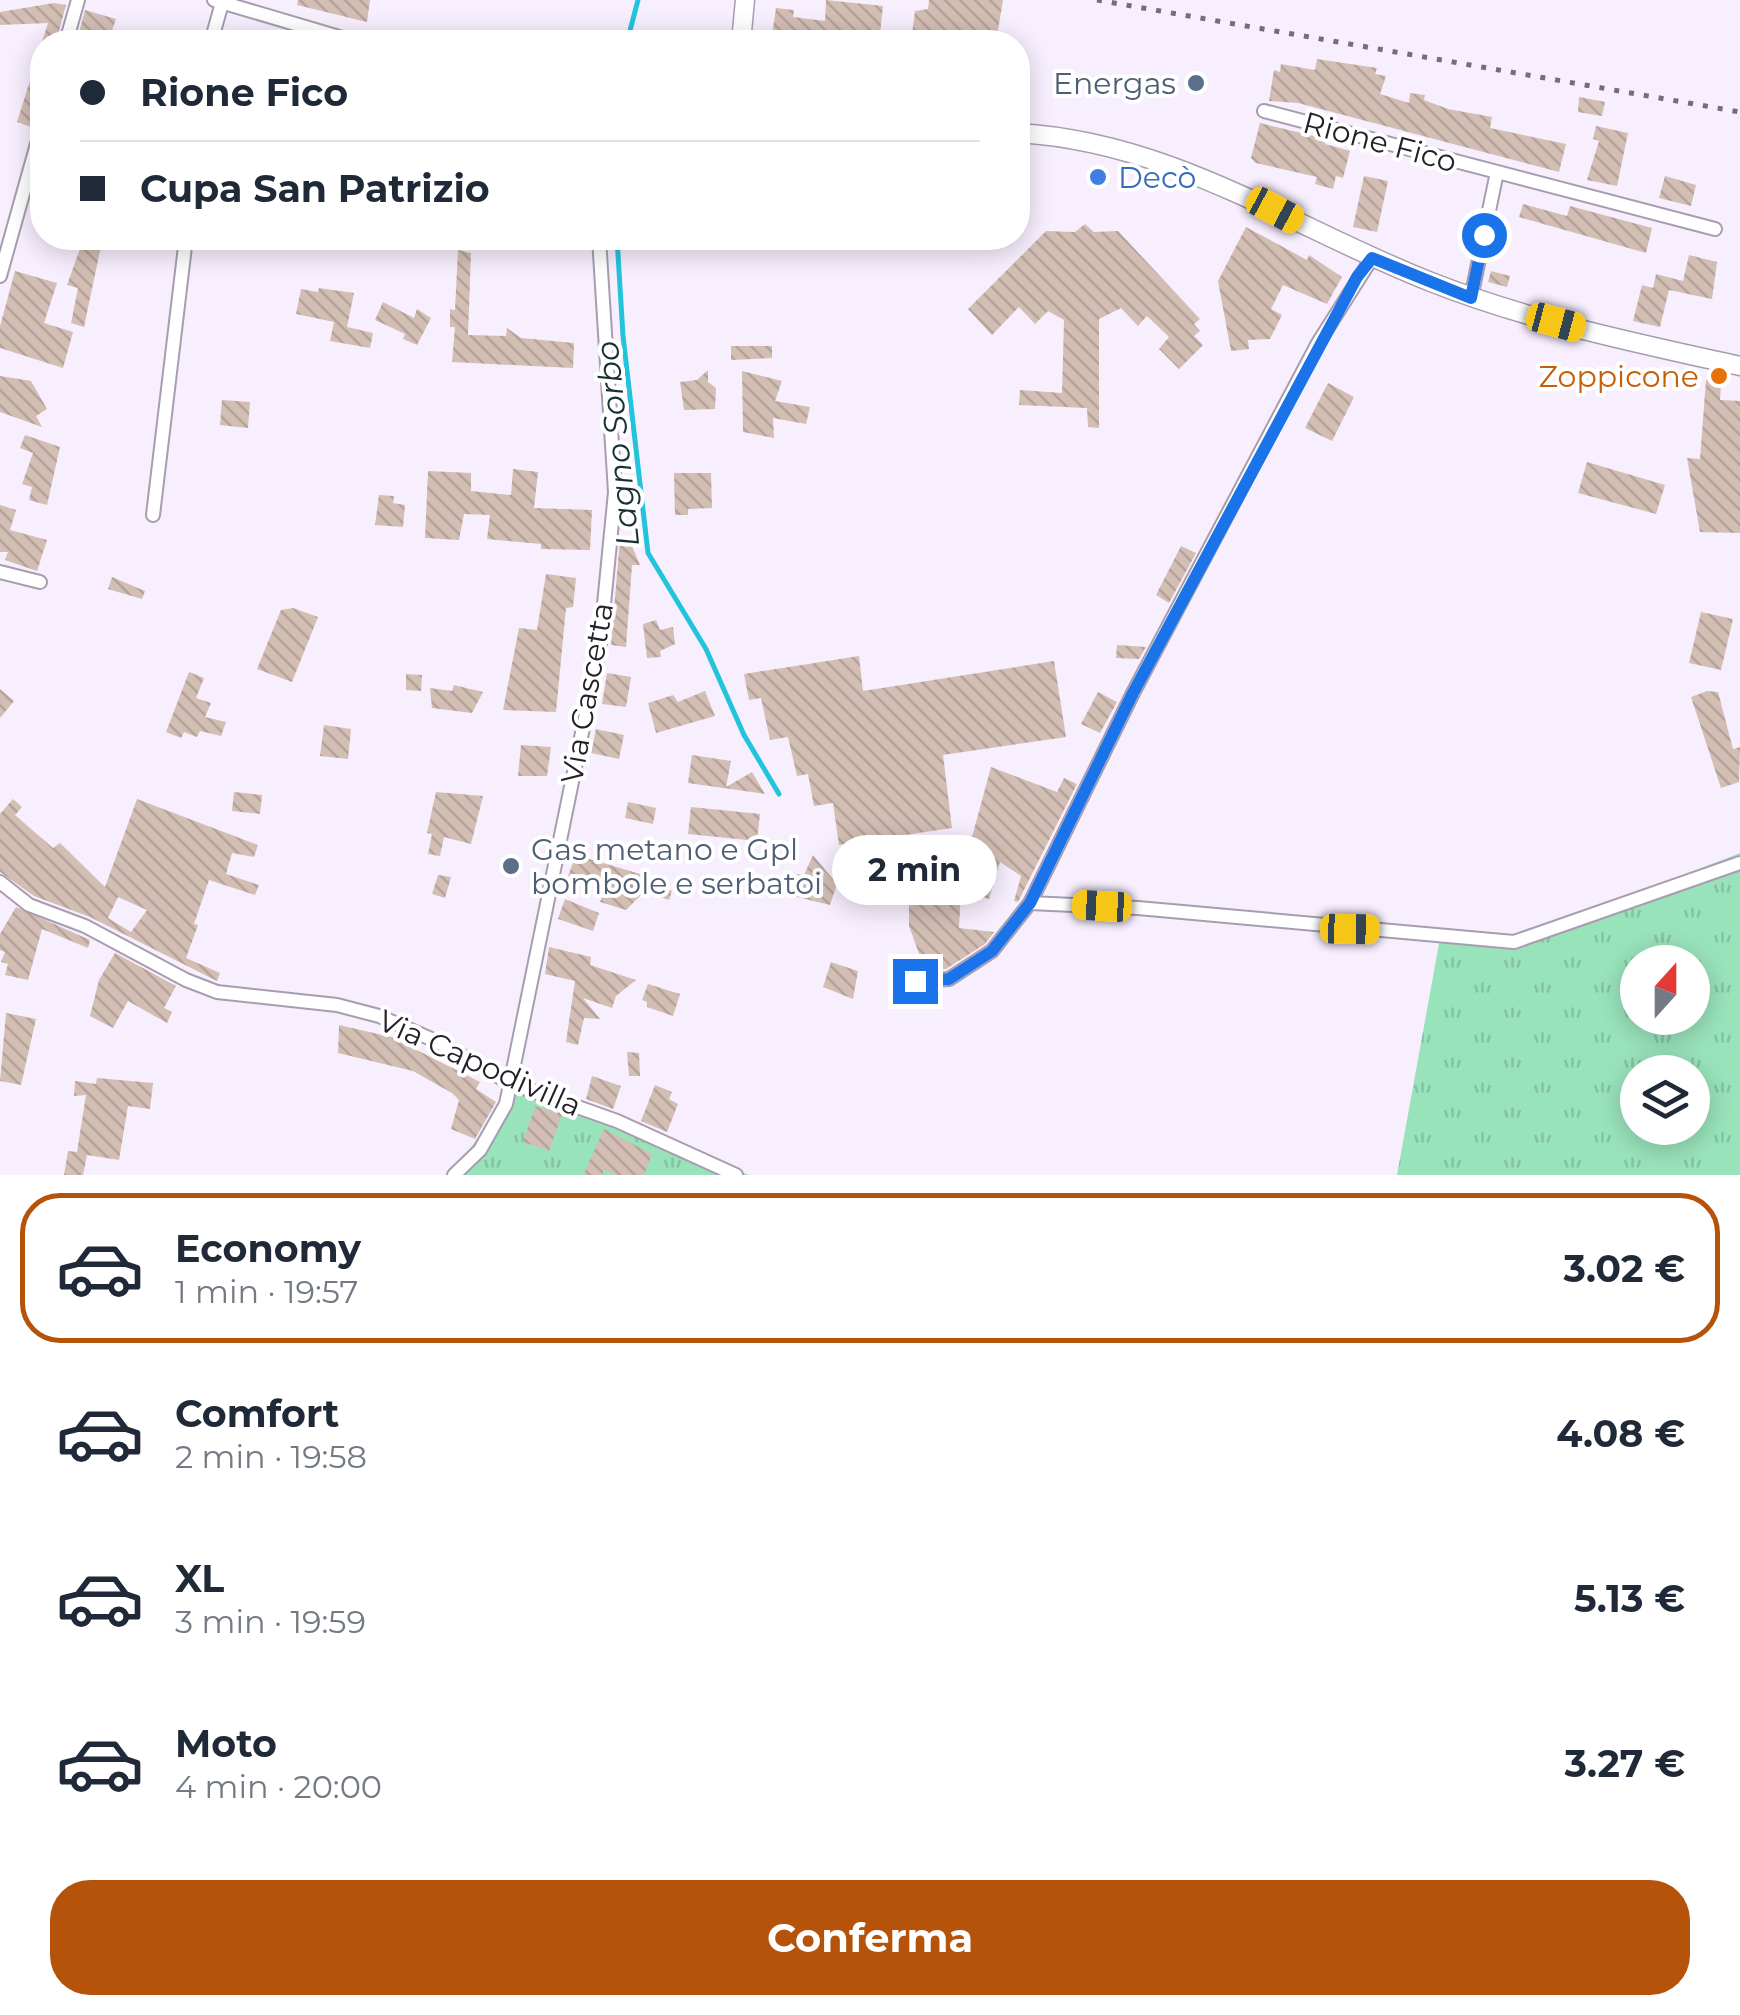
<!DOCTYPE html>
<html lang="it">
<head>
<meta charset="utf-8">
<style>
	:root { --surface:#fff; --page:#f2f2f3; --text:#1f2937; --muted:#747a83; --line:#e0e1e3; --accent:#b45309 }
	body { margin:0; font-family:Montserrat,sans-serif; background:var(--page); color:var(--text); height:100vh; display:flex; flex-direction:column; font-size:38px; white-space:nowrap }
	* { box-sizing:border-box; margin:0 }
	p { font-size:32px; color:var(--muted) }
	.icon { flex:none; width:55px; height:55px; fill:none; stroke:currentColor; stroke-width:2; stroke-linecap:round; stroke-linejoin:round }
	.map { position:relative; height:1175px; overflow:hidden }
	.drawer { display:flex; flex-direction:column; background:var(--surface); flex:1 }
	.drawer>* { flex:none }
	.hud { position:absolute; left:30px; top:30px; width:1000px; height:220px; border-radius:40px; box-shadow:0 5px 25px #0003; display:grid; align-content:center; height:220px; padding:0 50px; background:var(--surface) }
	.needle { width:65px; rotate:21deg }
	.controls { position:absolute; left:1620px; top:945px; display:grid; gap:20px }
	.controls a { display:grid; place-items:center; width:90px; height:90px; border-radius:50%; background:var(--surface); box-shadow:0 5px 25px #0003; font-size:50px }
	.end { position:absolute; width:45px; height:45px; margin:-22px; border:12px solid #1a73e8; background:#fff; box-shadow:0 0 0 5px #fff }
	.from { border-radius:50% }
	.bubble { position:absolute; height:70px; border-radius:35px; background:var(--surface); box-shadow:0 5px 25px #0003; font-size:32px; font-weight:700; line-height:70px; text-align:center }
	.car { position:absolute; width:30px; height:60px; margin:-30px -15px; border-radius:12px; box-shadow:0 0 8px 2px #0007; background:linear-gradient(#f5c518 24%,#345 0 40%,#f5c518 0 76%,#345 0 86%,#f5c518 0) }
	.hud b { display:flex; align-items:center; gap:35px; height:95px; font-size:38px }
	.hud b+b { border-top:2px solid var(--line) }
	.hud i { width:25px; height:25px; background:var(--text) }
	ul { padding:18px 0 0; list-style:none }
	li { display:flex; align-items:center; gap:30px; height:150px; margin:0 20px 15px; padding:0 30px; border:5px solid transparent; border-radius:40px }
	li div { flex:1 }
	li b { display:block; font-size:38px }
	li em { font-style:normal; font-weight:700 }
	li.on { border-color:var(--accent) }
	li>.icon { width:90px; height:90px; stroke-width:1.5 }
	.cta { display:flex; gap:20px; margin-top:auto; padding:20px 50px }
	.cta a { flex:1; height:115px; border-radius:40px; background:var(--accent); color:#fff; font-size:40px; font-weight:700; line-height:115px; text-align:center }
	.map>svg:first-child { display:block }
	.park { fill:url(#park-tufts); fill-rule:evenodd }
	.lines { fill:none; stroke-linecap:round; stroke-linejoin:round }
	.stream { stroke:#23c4db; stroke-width:5 }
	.building { fill:url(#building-back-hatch); fill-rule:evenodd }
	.street-casing { stroke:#a79daf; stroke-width:16 }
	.secondary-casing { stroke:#a79daf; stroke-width:21 }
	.street { stroke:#fff; stroke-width:12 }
	.secondary { stroke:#fff; stroke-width:18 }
	.rail { stroke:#746e78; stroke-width:5; stroke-dasharray:5 10; stroke-linecap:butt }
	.route { stroke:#1a73e8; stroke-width:12 }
	.service-dot { fill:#5c6f8a; stroke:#fff; stroke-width:4 }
	.shop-dot { fill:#3f7fe0; stroke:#fff; stroke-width:4 }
	.food-dot { fill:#e8710a; stroke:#fff; stroke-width:4 }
	.labels { text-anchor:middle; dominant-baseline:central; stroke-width:8; stroke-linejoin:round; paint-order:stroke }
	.service-label { font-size:30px; fill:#4e5e75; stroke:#fff; text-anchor:end }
	.street-label { font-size:30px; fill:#242027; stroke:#fff }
	.shop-label { font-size:30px; fill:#366cbe; stroke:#fff; text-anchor:start }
	.food-label { font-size:30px; fill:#c56008; stroke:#fff; text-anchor:end }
	.water-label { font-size:32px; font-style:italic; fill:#183034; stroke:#fff }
</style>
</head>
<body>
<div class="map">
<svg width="1740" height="1175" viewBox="0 0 1740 1175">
	<defs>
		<pattern id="park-tufts" width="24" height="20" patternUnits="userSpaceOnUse" patternTransform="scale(2.5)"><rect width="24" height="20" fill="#99e3bb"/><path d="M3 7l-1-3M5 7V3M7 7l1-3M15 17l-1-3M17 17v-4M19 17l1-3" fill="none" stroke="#84c2a1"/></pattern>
		<pattern id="building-back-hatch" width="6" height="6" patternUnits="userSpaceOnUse" patternTransform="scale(2.5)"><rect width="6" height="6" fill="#d3beb4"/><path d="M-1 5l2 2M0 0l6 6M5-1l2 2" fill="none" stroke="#b5a39b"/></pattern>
	</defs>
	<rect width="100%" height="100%" fill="#f8effe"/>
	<path class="park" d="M1740 853V1175H1397L1440 938 1515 940ZM1638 962H1692V1018H1638ZM1638 1072H1692V1128H1638Z
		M519 1078 749 1175H446L470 1149Z"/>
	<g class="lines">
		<path class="stream" d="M627 42 638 0
			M617 238 623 336 648 553 706 649 744 735 779 794"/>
	</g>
	<path class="building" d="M298 0H370L367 22 297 5Z
		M826 0 883 6 879 42H771L776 8 794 10 793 17 825 21Z
		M929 0H1003L996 42H911L915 11 928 9Z
		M54 3 66 5 56 42H42L48 23 0 25V12Z
		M85 10 116 19 108 42 79 33Z
		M40 49 42 102 31 127 17 122Z
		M1317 59 1377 68 1375 74 1386 76 1380 94 1409 103 1410 93 1425 95 1424 100 1448 109 1492 117 1490 128 1566 144 1559 172 1298 103 1269 101 1274 70 1280 72 1281 64 1315 70Z
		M1579 97 1605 102 1602 116 1578 112Z
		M1260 123 1326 139 1325 144 1350 151 1343 178 1336 176 1333 189 1315 184 1317 177 1256 163 1251 158Z
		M1596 126 1628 133 1617 186 1587 180 1599 141 1593 139Z
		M1364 176 1388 181 1377 232 1353 227Z
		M1665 176 1696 185 1691 206 1659 198Z
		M1523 204 1567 216 1570 206 1652 228 1646 253 1519 217Z
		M1085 224 1094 232 1118 231 1200 319 1194 324 1200 331 1194 336 1203 345 1179 369 1159 349 1169 337 1147 316 1138 326 1121 308 1099 319V428L1088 427 1087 408 1019 405 1020 390 1062 393 1064 320 1048 311 1035 324 1019 307 992 335 968 309 1046 231 1075 232Z
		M1246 227 1307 260 1309 255 1342 277 1327 304 1283 285 1271 309 1282 315 1270 339 1248 340 1249 349 1231 351 1218 281Z
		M81 246H101L84 327 71 323 78 288 67 285Z
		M458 250 471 253 468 335 506 336 507 328 521 338 574 343 573 368 452 362 455 327H450V309L455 310Z
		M1689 255 1717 262 1712 299 1669 290 1660 327 1633 321 1642 285 1653 288 1656 274 1683 281Z
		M15 271 57 283 44 323 73 332 63 368 0 348V326Z
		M1491 271 1510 276 1507 287 1488 282Z
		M319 288 354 293 347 327 373 333 370 348 330 341 334 322 296 314 301 289 318 292Z
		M383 302 414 318 417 309 431 318 417 345 403 339 405 334 375 320Z
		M731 346H772V358L731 360Z
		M708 370V382L716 388 715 409 684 410 680 382 697 380Z
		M742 371 782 381 775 401 810 407 806 424 773 418 774 438 743 432Z
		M0 376 31 381 47 409 36 416 42 427 0 412Z
		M1706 380 1721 383 1720 400 1740 401V533L1700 532 1687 458 1700 459Z
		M1328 383 1354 397 1332 441 1305 428Z
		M222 400 250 402 248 428 220 425Z
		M25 435 60 447 47 505 29 500 32 487 22 484 33 453 20 448Z
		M1587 462 1665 485 1656 514 1578 493Z
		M513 469 538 472 534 508 592 510 590 550 541 549V544L487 539 490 515 464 514 459 540 425 538 428 471 471 473V491L511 495Z
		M674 473H711L712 508 688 509V515H675Z
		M379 495 394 496 393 503 405 505 403 527 375 525Z
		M0 505 16 510 10 530 47 540 37 571 5 560 8 552H0Z
		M620 538 629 539 640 565H632L626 647 611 645Z
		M1181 546 1196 553 1169 603 1156 595Z
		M546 574 576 578 573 607 566 608 556 712 503 710 519 628 537 630Z
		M112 577 145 591 142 599 108 589Z
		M293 608 318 617 292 682 257 669 281 610Z
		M1701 612 1733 619 1721 670 1689 663Z
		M656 620 660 630 673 627 675 644 660 651 661 657 647 658 643 624Z
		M1117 645 1146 647 1139 659 1116 658Z
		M859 656 863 691 1054 661 1066 737 943 755 952 828 839 845 833 803 814 806 808 774 797 776 788 737 770 740 761 698 749 700 744 674Z
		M189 672 204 678 196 698 211 703 205 717 226 722 221 736 200 731 197 737 184 732 181 738 166 732Z
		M607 673 631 677 626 707 602 704Z
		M406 674 422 675 421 691 406 690Z
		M454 685 483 692 472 713 432 708 430 688 452 691Z
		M0 689 14 701 0 718Z
		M705 691 715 716 656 733 648 703 673 695 678 702Z
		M1707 691 1718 692 1733 749 1740 747 1739 782 1721 788 1691 697Z
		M1098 692 1117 702 1100 733 1081 724Z
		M324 725 351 729 348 759 320 756Z
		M596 729 624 735 619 759 591 753Z
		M521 745 551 747 547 776H518Z
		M692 755 731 761 726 787 752 772 765 794 688 783Z
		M991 767 1057 792 1064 778 1077 784 1018 902 1014 901 1021 876 1000 862 989 899 961 891 959 928 994 932 985 944 946 969 925 970 909 926V871L960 881Z
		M234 792 262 795 260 814 232 811Z
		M436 792 483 796 471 844 444 837 440 856 428 854 432 834 427 833Z
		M13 799 22 807 15 815 53 848 60 843 105 887 137 799 258 845 254 857 232 853 226 874 259 885 255 895 209 880 194 924 198 925 186 958 220 973 217 981 90 917 34 896 0 872V814ZM118 897 147 910 131 932 108 918Z
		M628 802 656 808 653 824 625 818Z
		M691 807 760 814 757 841 688 834Z
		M576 855 657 879 652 883 672 891 669 900 644 892 626 910 600 902 605 888 568 876Z
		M813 855 837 884 830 905 759 888 761 880 790 884 794 874 804 875Z
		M438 875 451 877 445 898 432 894Z
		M565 899 599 913 593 931 558 919Z
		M16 907 90 940 88 948 42 929 28 980 5 975 8 964 1 962 5 952 0 950V934Z
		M549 947 591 957 590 965 636 980 616 996 612 1008 583 998 600 1019 584 1018 578 1045 566 1042 575 981 545 974Z
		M115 953 176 986 164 1008 172 1012 167 1023 128 1001 113 1028 90 1016 99 980Z
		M831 962 858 971 853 999 823 987Z
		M648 984 680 994 673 1016 647 1007V1002L642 1000Z
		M6 1013 36 1019 21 1085 0 1081Z
		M339 1025 391 1037 480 1082 476 1089 496 1102 475 1139 451 1129 459 1100 452 1093 413 1071 338 1053Z
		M627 1052 639 1053 640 1076H629Z
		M592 1076 621 1086 613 1109 586 1099Z
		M97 1078 153 1083 150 1109 128 1106 119 1160 87 1155 83 1175H64L68 1151 77 1152 86 1095 74 1096 75 1081 96 1084Z
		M655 1085 672 1092 669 1099 678 1104 667 1132 641 1121Z
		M535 1106 562 1114 549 1151 523 1142Z
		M604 1129 652 1154 644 1175H616L604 1170 602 1175H583Z"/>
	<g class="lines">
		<g class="street-casing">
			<path id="street" d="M214 0 356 42
				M66 42 78 0
				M211 42 222 3
				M1264 111 1715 229
				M0 276 42 126
				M1471 298 1497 172
				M153 515 186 238
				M0 572 40 582
				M0 882 29 905 85 926 186 980 217 992 337 1005 379 1016 438 1042 510 1083 617 1121 736 1175
				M1030 903 1138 908 1514 942 1740 863
				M915 981 949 979 992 951 1030 903 1133 693 1318 343 1372 258
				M454 1175 480 1150 506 1104 600 645 615 492 599 238"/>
		</g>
		<g class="secondary-casing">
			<path id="secondary" d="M741 42 745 0
				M1018 133C1173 142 1291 227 1431 282 1530 321 1636 343 1740 366"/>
		</g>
		<use href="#street" class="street"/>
		<use href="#secondary" class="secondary"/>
		<path class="rail" d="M1097 0 1740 112"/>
	</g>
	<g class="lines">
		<path class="route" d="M915 981 949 979 992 951 1030 903 1133 693 1357 277 1372 258 1471 298 1484 235"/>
	</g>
	<g class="service-dot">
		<circle cx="1196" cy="83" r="10"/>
		<circle cx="511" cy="866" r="10"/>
	</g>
	<circle class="shop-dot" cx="1098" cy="177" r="10"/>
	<circle class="food-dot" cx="1719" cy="376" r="10"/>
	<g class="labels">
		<g class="service-label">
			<text x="1176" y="83">Energas</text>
			<text x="531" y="849" text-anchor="start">Gas metano e Gpl<tspan x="531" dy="34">bombole e serbatoi</tspan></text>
		</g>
		<g class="street-label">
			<text transform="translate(1380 142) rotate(15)">Rione Fico</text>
			<text transform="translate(587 693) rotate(-80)">Via Cascetta</text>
			<text transform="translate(480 1063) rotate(24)">Via Capodivilla</text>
		</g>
		<g class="shop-label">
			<text x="1118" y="177">Decò</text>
		</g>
		<g class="food-label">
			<text x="1699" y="376">Zoppicone</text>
		</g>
		<g class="water-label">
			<text transform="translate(617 444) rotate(-96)">Lagno Sorbo</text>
		</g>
	</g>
</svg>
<div class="controls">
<a><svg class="needle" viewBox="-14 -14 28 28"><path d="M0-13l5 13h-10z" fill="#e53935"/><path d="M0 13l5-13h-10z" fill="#747a83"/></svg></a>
<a><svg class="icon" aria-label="layers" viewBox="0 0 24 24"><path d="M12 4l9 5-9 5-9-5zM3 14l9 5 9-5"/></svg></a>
</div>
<i class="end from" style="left:1484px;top:235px"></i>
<i class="end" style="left:915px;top:981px"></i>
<div class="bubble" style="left:832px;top:835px;width:165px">2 min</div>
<i class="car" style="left:1275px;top:210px;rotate:118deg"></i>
<i class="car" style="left:1556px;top:322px;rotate:105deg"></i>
<i class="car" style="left:1102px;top:906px;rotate:273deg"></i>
<i class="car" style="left:1350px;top:929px;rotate:91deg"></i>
<div class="hud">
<b><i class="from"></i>Rione Fico</b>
<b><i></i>Cupa San Patrizio</b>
</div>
</div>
<section class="drawer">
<ul>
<li class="on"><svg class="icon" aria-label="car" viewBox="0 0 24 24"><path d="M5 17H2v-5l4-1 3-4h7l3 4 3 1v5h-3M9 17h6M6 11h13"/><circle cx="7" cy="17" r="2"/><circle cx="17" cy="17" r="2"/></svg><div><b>Economy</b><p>1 min · 19:57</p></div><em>3.02 €</em></li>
<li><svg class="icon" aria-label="car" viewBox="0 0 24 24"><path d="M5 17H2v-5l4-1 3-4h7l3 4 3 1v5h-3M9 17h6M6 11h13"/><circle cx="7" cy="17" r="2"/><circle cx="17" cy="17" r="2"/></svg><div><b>Comfort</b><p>2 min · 19:58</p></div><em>4.08 €</em></li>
<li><svg class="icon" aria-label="car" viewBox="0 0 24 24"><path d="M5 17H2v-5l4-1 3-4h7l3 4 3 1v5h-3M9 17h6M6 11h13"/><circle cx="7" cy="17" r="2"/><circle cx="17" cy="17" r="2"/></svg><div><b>XL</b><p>3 min · 19:59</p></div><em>5.13 €</em></li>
<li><svg class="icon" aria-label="car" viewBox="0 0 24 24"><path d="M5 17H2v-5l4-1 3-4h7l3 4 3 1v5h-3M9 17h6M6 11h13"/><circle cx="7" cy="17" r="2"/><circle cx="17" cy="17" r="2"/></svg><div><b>Moto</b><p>4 min · 20:00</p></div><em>3.27 €</em></li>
</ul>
<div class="cta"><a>Conferma</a></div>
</section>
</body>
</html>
